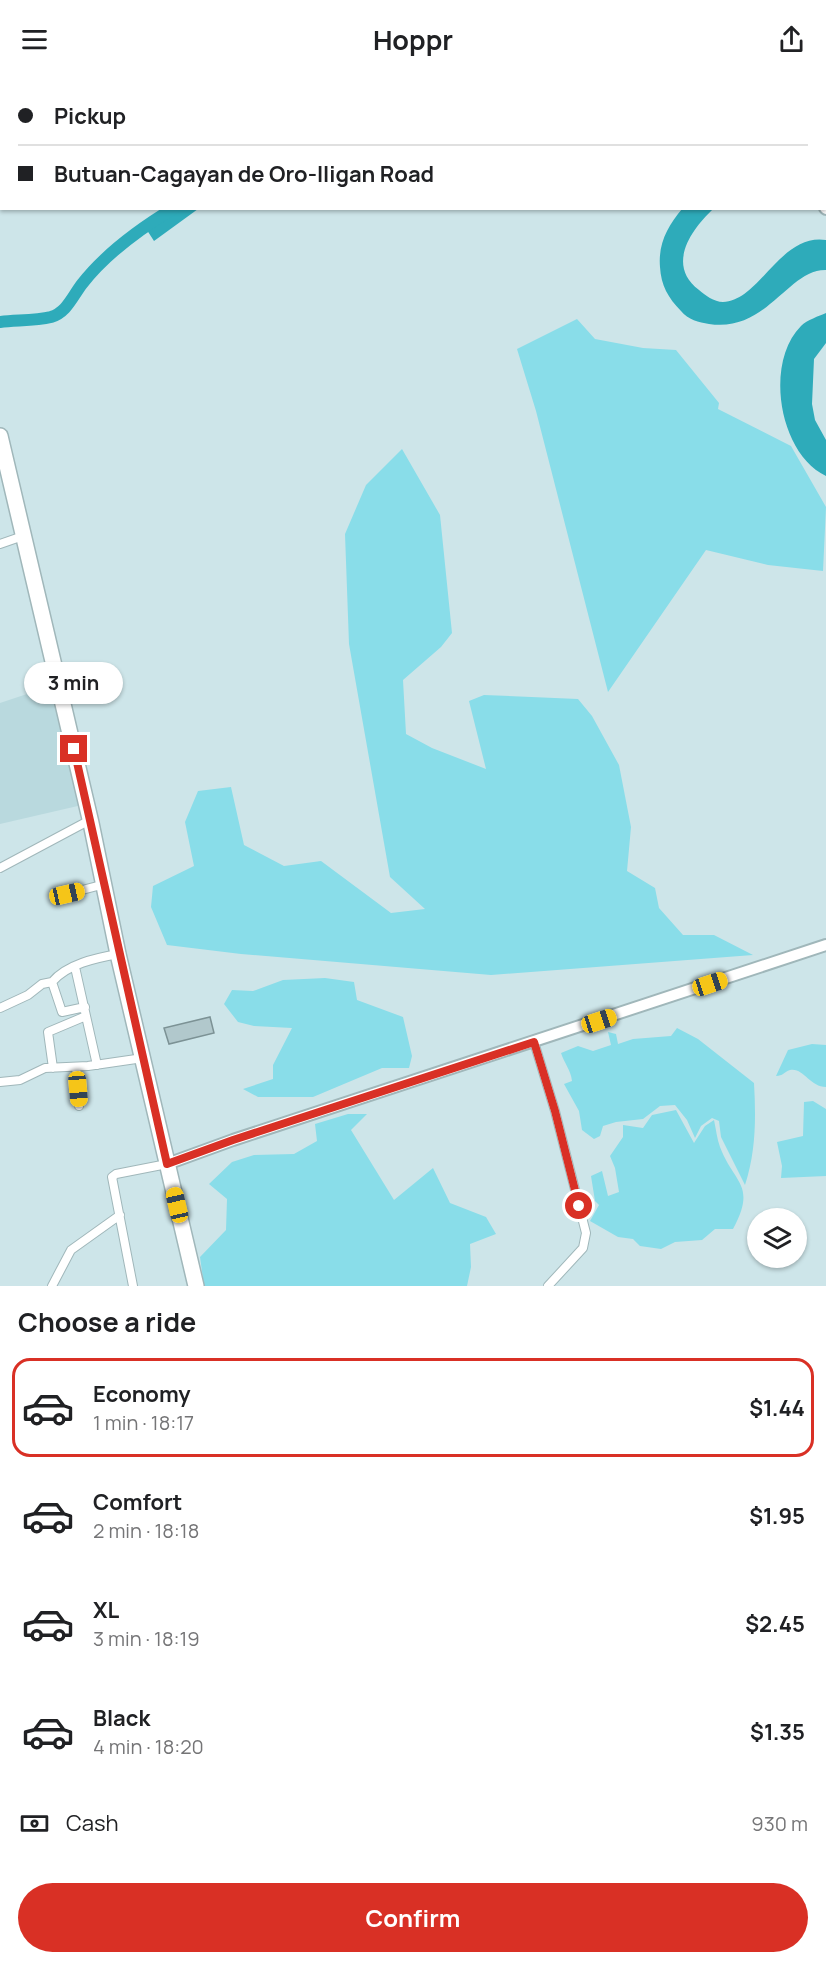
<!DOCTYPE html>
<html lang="en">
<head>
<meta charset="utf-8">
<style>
	:root { --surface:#fff; --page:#f2f2f2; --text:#202124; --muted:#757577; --line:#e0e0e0; --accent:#d93025 }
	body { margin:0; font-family:Manrope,sans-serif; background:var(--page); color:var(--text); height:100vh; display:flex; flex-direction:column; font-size:22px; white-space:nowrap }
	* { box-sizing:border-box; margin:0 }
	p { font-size:20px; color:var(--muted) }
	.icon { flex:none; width:33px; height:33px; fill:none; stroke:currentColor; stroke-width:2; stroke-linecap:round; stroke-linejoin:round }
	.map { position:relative; height:1208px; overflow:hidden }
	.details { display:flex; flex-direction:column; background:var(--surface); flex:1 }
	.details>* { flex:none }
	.hud { position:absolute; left:0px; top:0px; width:826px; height:132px; box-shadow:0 2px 4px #0004; display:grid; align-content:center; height:132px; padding:0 18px; background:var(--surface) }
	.tools { position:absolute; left:747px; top:1130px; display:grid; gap:12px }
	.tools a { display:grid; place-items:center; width:60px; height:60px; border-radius:50%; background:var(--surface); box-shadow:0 2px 4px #0004; font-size:30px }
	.end { position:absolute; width:27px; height:27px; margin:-14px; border:8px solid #d93025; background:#fff; box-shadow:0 0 0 3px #fff }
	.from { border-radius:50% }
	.bubble { position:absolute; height:42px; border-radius:21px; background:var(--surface); box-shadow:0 2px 4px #0004; font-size:20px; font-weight:700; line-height:42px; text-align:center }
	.car { position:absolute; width:18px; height:36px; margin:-18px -9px; border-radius:8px; box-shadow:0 0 4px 2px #0007; background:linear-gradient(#f5c518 24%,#345 0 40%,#f5c518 0 76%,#345 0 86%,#f5c518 0) }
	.hud b { display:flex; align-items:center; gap:21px; height:57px; font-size:22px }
	.hud b+b { border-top:2px solid var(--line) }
	.hud i { width:15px; height:15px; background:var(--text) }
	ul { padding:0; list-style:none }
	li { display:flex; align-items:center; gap:18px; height:99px; margin:0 12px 9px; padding:0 6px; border:3px solid transparent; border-radius:18px }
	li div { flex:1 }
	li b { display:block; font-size:22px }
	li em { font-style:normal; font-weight:700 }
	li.selected { border-color:var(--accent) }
	li>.icon { width:54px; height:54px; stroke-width:1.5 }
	h2 { padding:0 18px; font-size:27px; line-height:72px }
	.pay { display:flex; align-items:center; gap:15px; height:66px; padding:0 18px; font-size:22px }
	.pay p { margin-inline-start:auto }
	.primary-button { display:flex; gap:12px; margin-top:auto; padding:12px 18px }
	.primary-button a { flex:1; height:69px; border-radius:36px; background:var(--accent); color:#fff; font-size:24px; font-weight:700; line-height:69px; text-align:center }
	header { display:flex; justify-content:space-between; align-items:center; height:78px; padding:0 18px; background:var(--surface); font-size:27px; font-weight:700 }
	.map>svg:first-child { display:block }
	.built { fill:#b9d9de }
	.green { fill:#89dde9 }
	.water { fill:#2eabba }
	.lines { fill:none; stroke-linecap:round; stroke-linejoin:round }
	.river { stroke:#2eabba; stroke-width:12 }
	.building { fill:#b1c8cc; stroke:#7c9295; stroke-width:1.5 }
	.street-casing { stroke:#a0b7ba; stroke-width:10 }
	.secondary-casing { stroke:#a0b7ba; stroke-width:14 }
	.highway-casing { stroke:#a0b7ba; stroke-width:18 }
	.street { stroke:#fff; stroke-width:8 }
	.secondary { stroke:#fff; stroke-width:10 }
	.highway { stroke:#fff; stroke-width:15 }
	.route { stroke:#d93025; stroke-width:8 }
</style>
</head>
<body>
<header><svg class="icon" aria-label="menu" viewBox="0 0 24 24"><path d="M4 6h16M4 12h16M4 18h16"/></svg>Hoppr<svg class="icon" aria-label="share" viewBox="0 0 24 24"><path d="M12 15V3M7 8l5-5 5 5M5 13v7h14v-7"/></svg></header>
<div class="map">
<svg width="826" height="1208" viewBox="0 0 826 1208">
	<rect width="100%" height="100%" fill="#cde5e9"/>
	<path class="built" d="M51 608 82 727 0 746V625Z"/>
	<path class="green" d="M577 241 595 261 643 270 676 272 719 325 718 331 791 368 826 429 823 493 768 487 706 472 608 614 536 333 517 271Z
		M402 371 440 437 452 555 441 569 403 602 406 656 432 670 486 691 469 623 484 617 578 621 592 638 619 687 631 749 627 793 655 810 659 830 683 857H714L753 877 491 897 241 876 167 867 151 829 153 808 194 788 185 744 198 713 231 709 244 767 284 788 321 783 391 835 425 831 390 799 349 566 345 456 366 407Z
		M325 900 354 904 357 922 403 939 412 978 409 990H382L313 1019H258L243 1011 273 1001V987L292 950 254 948 238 944 224 926 232 912 253 913 283 902Z
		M677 950 698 961 754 1005C756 1040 756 1073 745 1107L721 1059 719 1043 712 1040 701 1048 695 1060 687 1042 675 1027 660 1028 643 1041 616 1044 603 1048 600 1058 594 1061 582 1052 579 1033 564 1006 572 1003C571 992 564 985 561 975L578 968 593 973 611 967 608 954 616 956 618 966 633 961 671 958Z
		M812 966 826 967V1009C810 1009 803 989 790 992 784 994 783 998 776 998L788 972Z
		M813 1023 826 1031V1098L781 1100 782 1088 777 1064 803 1058 804 1024Z
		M676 1032 694 1065 705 1048 714 1042C716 1051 717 1061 720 1069 734 1106 757 1106 733 1151H715L702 1162 675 1164 661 1171 640 1168 633 1161 618 1159 590 1143 599 1127 595 1123 591 1098 602 1093 608 1118 619 1114 615 1090 610 1078 623 1059V1047L643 1050 652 1037Z
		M348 1036H367L351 1052 394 1122 433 1090 450 1125 486 1139 496 1156 470 1166 471 1189 467 1208H204L200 1179 226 1152 227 1121 209 1106 232 1084 254 1077 294 1076 317 1063 315 1046Z"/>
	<path class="water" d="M167 131H198L154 163 143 146Z
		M682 131H713C691 152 666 187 699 212 705 217 714 224 723 224 760 223 780 155 826 162V192C788 191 767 255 709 246 699 244 688 242 681 233 668 220 661 207 660 189 658 165 668 148 682 131Z
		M826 235V265L814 281 812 326 815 342 826 362V398C779 376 764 285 801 248 807 242 819 238 826 235Z"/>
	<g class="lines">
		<path class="river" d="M0 244C16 242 35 243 51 239 67 234 72 219 82 206 106 175 141 150 174 130"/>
	</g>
	<path class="building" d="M210 939 214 955 169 966 164 950Z"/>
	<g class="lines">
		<g class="street-casing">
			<path id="street" d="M825 62 826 61
				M0 466 23 458
				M0 790 90 742
				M67 816 105 806
				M75 889 97 987
				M85 929 62 934 52 904C67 886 96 880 118 876
				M0 930 28 917 42 906 52 904
				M534 964 555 1033 586 1155 583 1170 548 1208
				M76 989 79 1028
				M53 990 48 954 86 938
				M0 1004 20 1002 45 990 88 988 143 980
				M52 1208 71 1172 120 1137
				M133 1208 112 1099 116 1096 167 1086"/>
		</g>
		<g class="secondary-casing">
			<path id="secondary" d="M682 0 684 2
				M825 102H826
				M825 130 826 131
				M167 1086 233 1062 826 867"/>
		</g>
		<g class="highway-casing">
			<path id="highway" d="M0 358 91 745 118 876 196 1208"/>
		</g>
		<use href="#street" class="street"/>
		<use href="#secondary" class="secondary"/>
		<use href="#highway" class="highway"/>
	</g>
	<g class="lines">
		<path class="route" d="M74 671 167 1086 233 1062 534 964 555 1033 579 1128"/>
	</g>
</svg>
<div class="tools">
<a><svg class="icon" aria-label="layers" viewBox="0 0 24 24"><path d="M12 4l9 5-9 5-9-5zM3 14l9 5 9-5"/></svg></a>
</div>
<i class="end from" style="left:579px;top:1128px"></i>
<i class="end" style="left:74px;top:671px"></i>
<div class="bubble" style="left:24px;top:584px;width:99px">3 min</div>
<i class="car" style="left:67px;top:816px;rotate:77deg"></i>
<i class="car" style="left:710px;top:906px;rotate:72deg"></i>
<i class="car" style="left:599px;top:943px;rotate:72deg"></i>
<i class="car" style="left:78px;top:1011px;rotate:175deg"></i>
<i class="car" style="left:177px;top:1127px;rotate:347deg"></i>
<div class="hud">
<b><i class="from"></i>Pickup</b>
<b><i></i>Butuan-Cagayan de Oro-Iligan Road</b>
</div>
</div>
<section class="details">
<h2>Choose a ride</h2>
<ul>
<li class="selected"><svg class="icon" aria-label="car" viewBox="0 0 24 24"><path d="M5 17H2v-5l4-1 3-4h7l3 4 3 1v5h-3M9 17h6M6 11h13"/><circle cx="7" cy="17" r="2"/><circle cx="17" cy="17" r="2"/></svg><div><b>Economy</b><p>1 min · 18:17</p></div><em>$1.44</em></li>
<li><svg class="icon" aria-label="car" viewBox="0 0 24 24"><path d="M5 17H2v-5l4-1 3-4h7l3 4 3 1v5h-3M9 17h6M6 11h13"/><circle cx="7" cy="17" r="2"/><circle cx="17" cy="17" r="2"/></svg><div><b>Comfort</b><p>2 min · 18:18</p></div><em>$1.95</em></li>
<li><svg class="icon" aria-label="car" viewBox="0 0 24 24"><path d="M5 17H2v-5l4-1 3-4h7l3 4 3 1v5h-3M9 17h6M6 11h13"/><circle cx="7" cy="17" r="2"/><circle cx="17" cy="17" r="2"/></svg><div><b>XL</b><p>3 min · 18:19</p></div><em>$2.45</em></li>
<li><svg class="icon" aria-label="car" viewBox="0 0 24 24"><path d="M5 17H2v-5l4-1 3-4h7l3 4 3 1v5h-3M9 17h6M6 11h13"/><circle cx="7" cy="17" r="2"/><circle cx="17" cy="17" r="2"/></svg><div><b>Black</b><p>4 min · 18:20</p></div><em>$1.35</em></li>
</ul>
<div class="pay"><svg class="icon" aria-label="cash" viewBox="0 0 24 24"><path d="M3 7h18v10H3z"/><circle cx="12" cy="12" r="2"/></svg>Cash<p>930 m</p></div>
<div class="primary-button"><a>Confirm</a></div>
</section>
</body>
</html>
